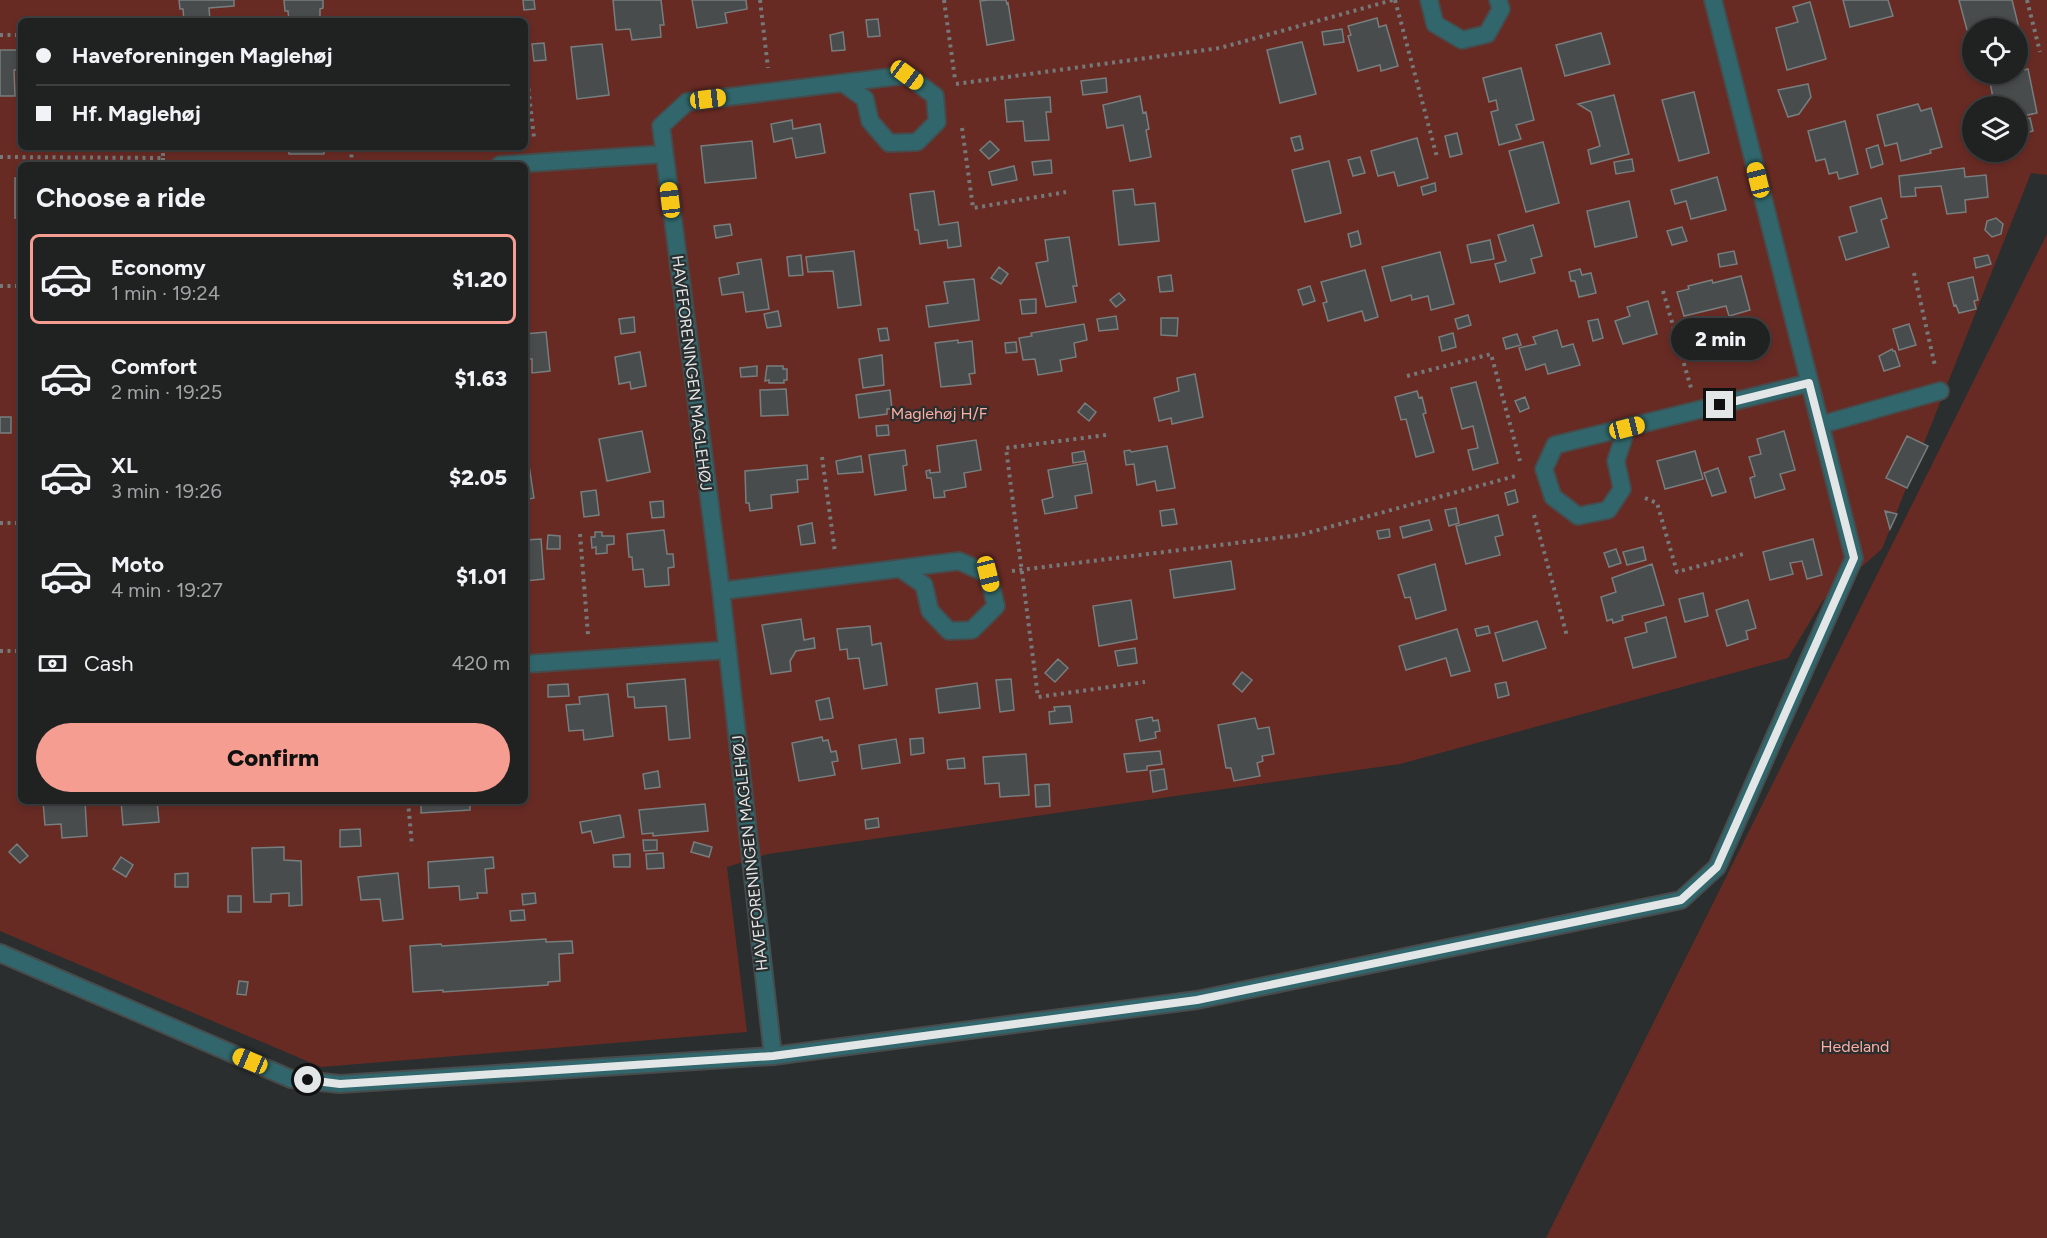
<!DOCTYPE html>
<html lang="en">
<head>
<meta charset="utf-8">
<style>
	:root { --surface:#202222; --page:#2d2f2f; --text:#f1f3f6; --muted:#a2a4a5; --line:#3d3f40; --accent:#f59d90 }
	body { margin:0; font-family:Figtree,sans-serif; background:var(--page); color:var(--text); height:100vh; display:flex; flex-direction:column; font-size:22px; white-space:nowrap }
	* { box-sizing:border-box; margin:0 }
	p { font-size:20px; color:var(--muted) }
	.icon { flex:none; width:33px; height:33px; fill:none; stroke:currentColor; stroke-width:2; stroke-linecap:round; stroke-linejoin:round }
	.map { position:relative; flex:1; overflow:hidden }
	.panel { position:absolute; left:18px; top:162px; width:510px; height:642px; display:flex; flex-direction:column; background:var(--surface); border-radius:9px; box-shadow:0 3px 9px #0003,0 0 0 2px var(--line) }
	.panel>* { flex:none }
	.hud { position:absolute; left:18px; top:18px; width:510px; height:132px; border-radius:9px; box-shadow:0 3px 9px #0003,0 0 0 2px var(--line); display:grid; align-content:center; height:132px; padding:0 18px; background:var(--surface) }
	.fabs { position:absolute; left:1962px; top:18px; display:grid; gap:12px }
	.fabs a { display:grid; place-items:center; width:66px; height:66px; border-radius:50%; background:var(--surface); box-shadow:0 3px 9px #0003,0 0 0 2px var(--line); font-size:30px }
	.end { position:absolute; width:27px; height:27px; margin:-14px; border:8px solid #e3e6e6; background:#111; box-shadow:0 0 0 3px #111 }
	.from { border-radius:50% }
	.bubble { position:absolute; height:42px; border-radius:21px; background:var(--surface); box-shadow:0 3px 9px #0003,0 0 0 2px var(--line); font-size:20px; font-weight:800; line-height:42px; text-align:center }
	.car { position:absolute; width:18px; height:36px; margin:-18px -9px; border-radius:8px; box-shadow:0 0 4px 2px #0007; background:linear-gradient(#f5c518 24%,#345 0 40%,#f5c518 0 76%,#345 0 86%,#f5c518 0) }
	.hud b { display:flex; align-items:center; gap:21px; height:57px; font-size:22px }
	.hud b+b { border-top:2px solid var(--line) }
	.hud i { width:15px; height:15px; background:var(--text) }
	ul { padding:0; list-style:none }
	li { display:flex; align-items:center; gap:18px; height:90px; margin:0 12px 9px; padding:0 6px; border:3px solid transparent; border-radius:9px }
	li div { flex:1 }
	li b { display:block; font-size:22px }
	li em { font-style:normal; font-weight:800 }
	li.selected { border-color:var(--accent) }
	li>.icon { width:54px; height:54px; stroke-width:1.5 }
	h2 { padding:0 18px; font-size:27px; line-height:72px }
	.pay { display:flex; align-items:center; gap:15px; height:66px; padding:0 18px; font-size:22px }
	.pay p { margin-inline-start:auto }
	.cta { display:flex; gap:12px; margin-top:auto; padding:12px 18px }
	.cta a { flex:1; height:69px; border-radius:36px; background:var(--accent); color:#111; font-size:24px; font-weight:800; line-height:69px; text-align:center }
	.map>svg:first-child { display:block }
	.green { fill:#682b24; fill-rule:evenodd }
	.building { fill:#484c4c; stroke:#787d7d; stroke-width:1.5 }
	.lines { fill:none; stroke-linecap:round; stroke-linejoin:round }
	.service-casing { stroke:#484b4b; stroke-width:20 }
	.minor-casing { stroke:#484b4b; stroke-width:20 }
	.path { stroke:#757979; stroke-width:4; stroke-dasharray:3 4.5; stroke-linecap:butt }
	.service { stroke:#31676c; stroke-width:16 }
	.minor { stroke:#31676c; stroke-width:16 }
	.route { stroke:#e3e6e6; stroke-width:8 }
	.labels { text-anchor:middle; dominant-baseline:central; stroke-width:4.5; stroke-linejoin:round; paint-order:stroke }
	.street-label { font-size:16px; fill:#e3e6e6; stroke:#2a2e2e }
	.park-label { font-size:16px; fill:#feafa3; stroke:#2a2e2e }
</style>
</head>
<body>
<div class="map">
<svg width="2047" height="1238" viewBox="0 0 2047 1238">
	<rect width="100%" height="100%" fill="#2a2e2e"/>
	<path class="green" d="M0 0H2047V175L2031 173 1882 549 1823 600 1788 658 1400 764 768 854 727 867 747 1032 321 1067 0 931ZM21 21H525V147H21ZM1972 28H2018V74H1972ZM1972 106H2018V152H1972ZM21 165H525V801H21Z
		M2047 234V1238H1546Z"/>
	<path class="building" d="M179 0H234V6L209 8 210 21H184L183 9H180Z
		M284 0H323V8L320 9V19L289 21 288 11H285Z
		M523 0H534L535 9 524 10Z
		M613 0H661L664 25H660L661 37 632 40 630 29 616 30Z
		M692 0H746L747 9 725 13 727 23 697 28Z
		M989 0H1006L1007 4 1008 3 1014 40 987 45 980 1Z
		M1843 0H1888L1893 16 1850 27Z
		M1959 0H2012L2022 40 2018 42V28H1987L1986 25 1967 30Z
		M1810 2 1826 59 1787 70 1776 28 1798 22 1793 7Z
		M1377 18 1379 27 1386 25 1398 66 1381 71 1380 65 1358 71 1348 36 1351 35 1348 26Z
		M878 19 880 36 868 37 866 20Z
		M1342 29 1344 42 1324 45 1322 32Z
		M843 32 845 50 832 51 830 35Z
		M1601 33 1610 64 1565 76 1556 45Z
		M1302 42 1316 94 1280 103 1267 50Z
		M544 43 546 60 534 61 532 44Z
		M602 44 609 95 577 99 571 47Z
		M0 50H21V70H14L15 96H0Z
		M1521 68 1534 120 1516 125 1521 139 1499 145 1491 112 1498 110 1496 100 1489 102 1483 78Z
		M2028 69 2037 113 2018 117V106H2002L2000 96 1993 98 1989 77 2018 74V71Z
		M1106 78 1107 92 1083 95 1081 81Z
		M1808 84 1811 97 1799 114 1788 117 1778 90Z
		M1694 92 1709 153 1679 161 1662 100Z
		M1614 95 1629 154 1591 164 1588 150 1600 146 1591 112 1578 104Z
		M1140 96 1143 113 1146 112 1149 129 1146 130 1151 157 1130 161 1123 125 1107 128 1103 105Z
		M1050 97 1051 112H1046L1049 140 1025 141 1023 121 1007 122 1005 100Z
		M1918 104 1921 111 1931 108 1942 147 1930 150 1931 153 1901 161 1897 143 1885 146 1877 115Z
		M2030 118 2033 131 2018 135V121Z
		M792 120 793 129 820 124 825 153 796 158 792 138 774 142 771 124Z
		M1845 121 1858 174 1839 179 1837 172 1829 174 1825 159 1816 161 1808 131Z
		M1457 133 1462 154 1450 157 1445 136Z
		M1300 136 1303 149 1295 151 1291 138Z
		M1417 138 1428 178 1398 186 1394 172 1378 176 1371 151Z
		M752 141 756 178 705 183 701 146Z
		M990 141 999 150 989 159 980 150Z
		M1543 142 1559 203 1526 212 1509 151Z
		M1878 145 1883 164 1871 168 1866 149Z
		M289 147H324V154H289Z
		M1360 157 1365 173 1353 176 1348 160Z
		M1632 159 1634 171 1616 174 1614 162Z
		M1051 160 1052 173 1034 175 1032 162Z
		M1329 161 1341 213 1305 222 1292 170Z
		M1014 166 1017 180 992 185 989 172Z
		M1964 168 1965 177 1986 175 1988 197 1965 200 1966 212 1947 214 1941 186 1915 188 1916 196 1901 197 1899 176Z
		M1717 177 1726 210 1691 219 1686 201 1675 204 1671 190Z
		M15 178H21V218H15Z
		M1435 183 1436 191 1423 195 1421 187Z
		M1133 189 1135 205 1155 203 1159 241 1119 245 1113 191Z
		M934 191 939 225 958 222 961 246 948 248 947 240 920 244 918 230H915L910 194Z
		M1881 198 1887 218 1881 220 1889 247 1846 260 1839 237 1857 232 1850 207Z
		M1629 201 1637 237 1595 247 1587 211Z
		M1996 218 2003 224 2001 234 1992 237 1985 230 1987 221Z
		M730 224 732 235 716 238 714 226Z
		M1533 225 1542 256 1531 259 1535 273 1500 282 1495 264 1506 261 1498 235Z
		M1682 227 1687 241 1672 245 1667 231Z
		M1358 231 1361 244 1351 247 1348 234Z
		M1069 237 1077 286H1073L1076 302 1046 307 1036 263 1048 261 1045 240Z
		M1490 240 1494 259 1471 263 1467 245Z
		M854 251 861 305 838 308 833 271 808 272 806 257Z
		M1734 251 1737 264 1720 267 1718 254Z
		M1440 252 1454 304 1431 310 1428 296 1412 300 1411 295 1391 301 1382 267Z
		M801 255 803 275 789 276 787 257Z
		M1988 255 1991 264 1976 268 1974 258Z
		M761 259 769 309 746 312 743 292 722 295 719 278 739 274 737 263Z
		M999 267 1008 274 1001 284 991 278Z
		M1580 269 1582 275 1591 273 1596 293 1579 297 1575 281H1571L1569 272Z
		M1365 270 1378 317 1365 321 1362 311 1328 321 1323 303 1327 302 1321 282Z
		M1171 275 1173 291 1160 292 1158 277Z
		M1741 276 1750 310 1729 316 1726 306 1684 316 1677 292 1689 289 1688 286 1712 280 1713 283Z
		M1973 277 1978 300 1974 301 1976 309 1959 313 1956 305 1954 306 1948 283Z
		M974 279 979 320 929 327 926 306 948 303 944 282Z
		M1310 286 1315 301 1303 305 1298 290Z
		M1119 293 1125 300 1116 307 1110 300Z
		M1036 299V313L1022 314 1020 300Z
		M1648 301 1657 334 1623 344 1615 321 1630 316 1627 307Z
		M778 311 781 326 767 328 764 314Z
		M1468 315 1471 325 1458 329 1455 319Z
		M1116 316 1118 329 1099 331 1097 319Z
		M634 317 635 332 621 334 619 319Z
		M1161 318H1178L1177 336 1161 335Z
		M1598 319 1603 338 1593 341 1588 321Z
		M1084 324 1087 340 1074 343 1076 357 1060 360 1062 371 1038 375 1035 359 1023 360 1019 338 1032 336 1031 333Z
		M1909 324 1916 345 1899 350 1893 329Z
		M887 328 889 340 880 341 878 329Z
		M1557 330 1562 347 1573 344 1580 365 1548 374 1545 364 1526 370 1519 348 1536 344 1533 337Z
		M546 332 550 371 532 373V359H525V334Z
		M1453 333 1456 347 1442 351 1439 337Z
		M1517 334 1521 345 1506 349 1503 338Z
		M958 340V343L972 341 975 373 969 374 971 384 941 387 935 343Z
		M1016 342 1017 352 1006 353 1005 343Z
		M1892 349 1893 351H1895L1900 366 1884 371 1879 356Z
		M640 352 646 386 631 389 630 382 619 384 615 357Z
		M882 355 884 385 863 388 859 359Z
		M757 366V376L741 377 740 368Z
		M767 366H783V369H787V380H784V383H769V380L765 381Z
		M1195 374 1203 417 1172 424 1171 418 1159 421 1154 398 1179 391 1177 378Z
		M1476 382 1498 463 1473 470 1468 450 1478 448 1473 426 1462 429 1451 388Z
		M786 389 788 415 761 416 760 390Z
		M890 390 892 409H887V414L859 418 856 395Z
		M1417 391 1419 398 1422 397 1426 413 1423 414 1434 452 1416 457 1406 419 1401 420 1395 397Z
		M1525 397 1529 408 1520 412 1515 401Z
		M1085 403 1096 412 1089 421 1078 412Z
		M0 417H11V433H0Z
		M888 425 889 435 877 436 876 426Z
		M642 431 650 472 607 481 599 439Z
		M1784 431 1795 470 1780 474 1785 489 1755 498 1750 478 1755 476 1749 457 1761 454 1757 439Z
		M1907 436 1928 446 1907 488 1886 478Z
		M525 439 534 498 525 500Z
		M976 440 981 470 964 473 966 487 944 491 945 497 934 498 931 478H927L926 471 930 470V473L940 472 937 446Z
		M1167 446 1175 488 1157 491 1155 481 1137 485 1134 464 1126 465 1124 451 1130 450 1131 452Z
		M905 450 907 465 903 466 906 490 875 495 869 455Z
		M1084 451 1086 461 1073 463 1072 453Z
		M1695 451 1703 479 1665 489 1657 461Z
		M861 456 863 472 838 474 836 461Z
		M1087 463 1092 493 1075 496 1077 508 1045 514 1042 500 1053 497 1048 470Z
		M807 465 808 479 797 480 798 492 771 495 772 508 750 511 749 503H746L745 471Z
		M1718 468 1726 492 1712 496 1704 473Z
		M596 490 599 515 584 517 581 492Z
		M1515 490 1518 502 1508 505 1505 493Z
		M663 501 664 517 652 518 650 502Z
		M1456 508 1459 523 1449 526 1445 510Z
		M1174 509 1177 524 1162 526 1160 511Z
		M1885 511 1897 514 1890 529Z
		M1498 515 1503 535 1495 537 1500 555 1466 564 1456 526Z
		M1429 520 1432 530 1403 538 1400 527Z
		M812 523 815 543 801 545 798 526Z
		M1389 529 1390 537 1379 539 1377 531Z
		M664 530 667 554H673L674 567 668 568 669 585 645 587 643 569 633 570 632 557H629L627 534Z
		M595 532H602V536H614V544L607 545V553L596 554V547L592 548 591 537H595Z
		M548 535 560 536V549H547Z
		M541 539 544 579 525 581V540Z
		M1813 539 1822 575 1807 579 1802 561 1790 563 1793 574 1770 580 1763 552Z
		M1643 547 1646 560 1627 565 1623 552Z
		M1616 549 1621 563 1609 567 1604 553Z
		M1231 561 1235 589 1174 598 1170 570Z
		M1435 564 1446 610 1416 619 1410 597 1405 598 1398 575Z
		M1652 564 1664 605 1622 616 1623 620 1613 623 1612 619 1607 621 1601 597 1616 592 1612 578Z
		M1703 593 1708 616 1685 622 1679 599Z
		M1131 600 1137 639 1099 646 1093 606Z
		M1748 600 1756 628 1746 631 1748 639 1727 646 1716 610Z
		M1666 617 1676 657 1633 668 1625 638 1647 632 1645 623Z
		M801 619 804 640 814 638 815 648 796 651 790 661 791 671 771 674 762 625Z
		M1537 621 1546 648 1503 661 1495 633Z
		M870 626 872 645 881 643 887 685 864 689 859 658 848 659 847 649 840 650 837 629Z
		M1488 626 1490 633 1477 636 1475 629Z
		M1457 629 1470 671 1451 676 1446 658 1406 670 1399 646Z
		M1135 648 1137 663 1118 666 1115 651Z
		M1058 659 1068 668 1055 682 1045 673Z
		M1242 672 1252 680 1242 692 1233 684Z
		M685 679 690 738 669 740 666 706 635 708 634 697H628L627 684Z
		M1011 679 1014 710 1000 712 996 680Z
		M1506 682 1509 695 1498 698 1495 684Z
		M977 683 980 708 939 713 936 689Z
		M568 684 569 696 548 697V685Z
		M608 694 613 736 584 740 583 730 569 731 566 705 580 704 579 697Z
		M829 698 833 718 820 720 816 701Z
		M1070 706 1072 722 1050 724 1049 712 1055 711 1054 707Z
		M1152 717 1153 721 1158 720 1160 731 1155 732 1156 738 1140 741 1136 720Z
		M1255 718 1258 729 1269 727 1274 754 1262 756 1263 761 1257 763 1260 776 1234 781 1231 768H1226L1218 725Z
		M822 737 823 741 828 740 831 752 836 751 838 761 832 762 835 775 799 781 792 743Z
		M923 738 924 753 911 755 910 739Z
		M896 739 900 763 862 769 859 745Z
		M1160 751 1162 764 1147 766V770L1127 772 1124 754Z
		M1026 754 1029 795 1000 797 999 783 985 784 983 757Z
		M964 758 965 768 948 769 947 760Z
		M1164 769 1167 789 1153 792 1150 771Z
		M658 771 660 787 645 789 643 774Z
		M1049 784 1050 806 1036 807 1035 785Z
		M43 801H85L87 836 62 838 61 824 45 825Z
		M121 801H157L159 822 123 825Z
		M421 801H470V810L421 813Z
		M705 804 708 831 653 836V833L642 834 639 810Z
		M620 815 624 837 594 843 591 831 582 833 580 822Z
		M878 818 879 827 866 829 865 820Z
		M360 829 361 846 340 847V830Z
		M643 840H657V850L644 851Z
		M694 842 712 847 709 857 691 852Z
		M17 844 28 856 20 863 9 852Z
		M284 847V860L301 861 302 905 289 906V893L271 894V902H254L252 848Z
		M663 853 664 868 647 869 646 854Z
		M630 854V867H614L613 855Z
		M121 857 133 865 126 877 113 869Z
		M493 857 494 868 485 869 487 893H477L478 898 460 900 459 886 429 888 428 862Z
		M188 873V887H175V874Z
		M398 873 403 919 383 921 380 899 361 900 358 877Z
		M535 893 536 903 523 905 522 894Z
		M228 896H241V912H228Z
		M524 910 525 920 511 921 510 911Z
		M546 939V942L572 941 573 953 559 954 560 981 548 982V985L443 992V990L413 992 410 946 441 944 442 946Z
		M239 981 248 982 246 995 237 994Z"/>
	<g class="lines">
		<g class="service-casing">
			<path id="service" d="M1820 425 1940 391"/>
		</g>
		<g class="minor-casing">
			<path id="minor" d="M1429 0 1435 24 1462 40 1487 34 1501 9 1498 0
				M500 165 664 154
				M1627 427 1616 461 1622 489 1608 510 1578 516 1553 497 1544 469 1555 445 1809 383
				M721 591 959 561 988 574 996 606 972 630 949 631 930 611 924 585 901 569
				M525 664 727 650
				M0 953 291 1079 340 1084 773 1056 1197 1000 1681 900 1717 867 1854 558 1713 0
				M773 1056 721 591 661 126 687 102 907 75 935 96 937 122 917 142 889 143 870 121 865 99 843 83"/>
		</g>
		<path class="path" d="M760 0 768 68
			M944 0 955 79
			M1395 0 1437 157
			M2027 0 2040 52
			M0 35H21
			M525 59 534 138
			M956 84 1220 48 1393 0
			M962 128 973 208 1066 192
			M351 147 352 165
			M0 157 163 158V147
			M163 158V165
			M1914 273 1935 366
			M0 286H21
			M1663 291 1691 388
			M1407 376 1491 354 1520 461
			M1106 435 1006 448 1038 697 1145 682
			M822 457 835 552
			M1645 498 1657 503 1677 572 1747 553
			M1534 515 1567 636
			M0 523H21
			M580 534 588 635
			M1012 571 1300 535 1519 475
			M0 651H21
			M408 801 412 846"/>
		<use href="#service" class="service"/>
		<use href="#minor" class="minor"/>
	</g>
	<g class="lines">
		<path class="route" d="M308 1080 340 1084 773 1056 1197 1000 1681 900 1717 867 1854 558 1809 383 1720 405"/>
	</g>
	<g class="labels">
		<g class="street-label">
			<text transform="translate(692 373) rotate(83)">HAVEFORENINGEN MAGLEHØJ</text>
			<text transform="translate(750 853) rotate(-96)">HAVEFORENINGEN MAGLEHØJ</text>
		</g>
		<g class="park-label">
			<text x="939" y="413">Maglehøj H/F</text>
			<text x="1855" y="1046">Hedeland</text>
		</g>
	</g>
</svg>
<div class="fabs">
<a><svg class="icon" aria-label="locate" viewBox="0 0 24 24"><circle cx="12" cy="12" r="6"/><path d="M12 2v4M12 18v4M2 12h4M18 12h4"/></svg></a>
<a><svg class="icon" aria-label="layers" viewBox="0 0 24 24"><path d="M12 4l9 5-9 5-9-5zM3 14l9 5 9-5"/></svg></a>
</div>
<i class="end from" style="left:308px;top:1080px"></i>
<i class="end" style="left:1720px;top:405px"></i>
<div class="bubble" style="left:1671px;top:318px;width:99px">2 min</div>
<i class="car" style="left:907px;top:75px;rotate:127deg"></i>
<i class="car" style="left:708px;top:99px;rotate:83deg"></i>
<i class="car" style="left:1758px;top:180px;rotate:346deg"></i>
<i class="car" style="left:670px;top:200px;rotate:353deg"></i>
<i class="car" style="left:1627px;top:428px;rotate:76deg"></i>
<i class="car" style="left:988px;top:574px;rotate:166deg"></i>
<i class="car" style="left:250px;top:1061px;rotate:293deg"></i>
<div class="hud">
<b><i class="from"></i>Haveforeningen Maglehøj</b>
<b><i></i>Hf. Maglehøj</b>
</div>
<section class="panel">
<h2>Choose a ride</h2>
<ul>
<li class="selected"><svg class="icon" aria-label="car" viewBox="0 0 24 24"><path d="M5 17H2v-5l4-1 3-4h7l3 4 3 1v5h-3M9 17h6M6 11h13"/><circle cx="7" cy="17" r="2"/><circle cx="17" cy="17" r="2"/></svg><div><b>Economy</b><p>1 min · 19:24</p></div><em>$1.20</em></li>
<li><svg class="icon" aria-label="car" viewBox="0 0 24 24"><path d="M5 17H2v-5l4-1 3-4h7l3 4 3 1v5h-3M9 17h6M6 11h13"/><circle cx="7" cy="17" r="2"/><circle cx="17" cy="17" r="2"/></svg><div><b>Comfort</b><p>2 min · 19:25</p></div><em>$1.63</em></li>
<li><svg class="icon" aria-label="car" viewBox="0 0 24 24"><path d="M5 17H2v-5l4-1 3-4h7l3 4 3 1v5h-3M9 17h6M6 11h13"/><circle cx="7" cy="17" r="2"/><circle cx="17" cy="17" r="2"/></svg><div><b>XL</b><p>3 min · 19:26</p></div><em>$2.05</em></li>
<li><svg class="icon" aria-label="car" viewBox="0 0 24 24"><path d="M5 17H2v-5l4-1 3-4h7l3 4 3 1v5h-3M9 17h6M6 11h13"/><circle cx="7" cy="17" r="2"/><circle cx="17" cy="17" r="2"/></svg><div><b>Moto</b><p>4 min · 19:27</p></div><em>$1.01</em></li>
</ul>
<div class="pay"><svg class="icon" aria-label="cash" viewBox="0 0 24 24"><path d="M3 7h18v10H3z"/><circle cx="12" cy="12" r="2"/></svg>Cash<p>420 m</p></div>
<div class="cta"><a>Confirm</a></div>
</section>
</div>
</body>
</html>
